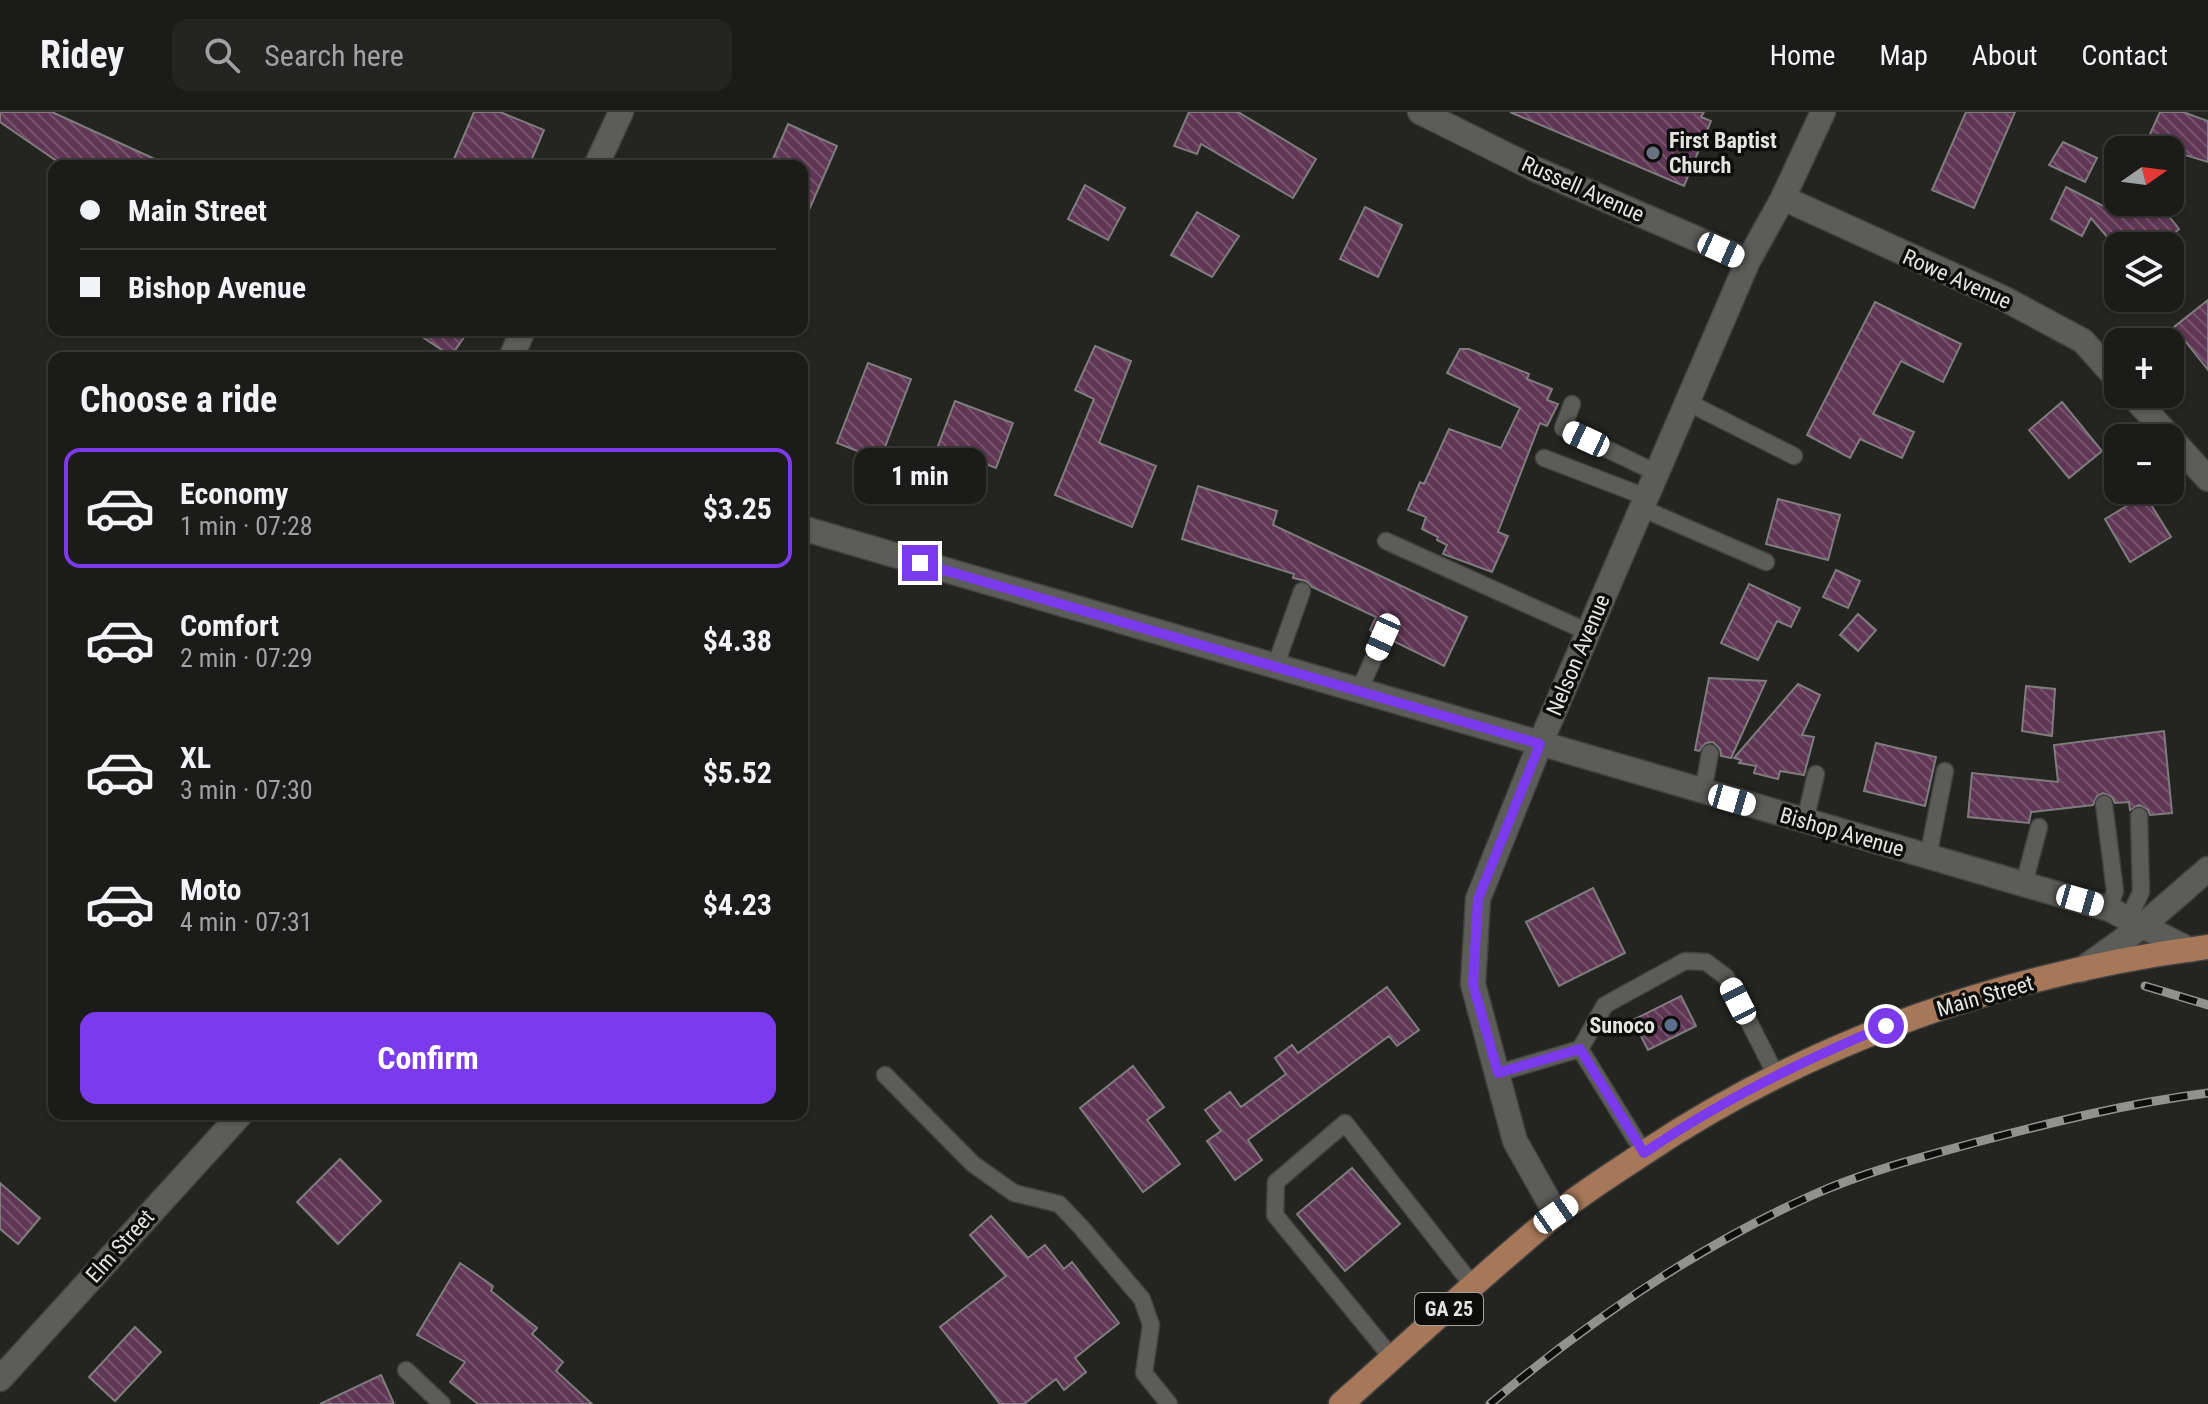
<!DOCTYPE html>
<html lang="en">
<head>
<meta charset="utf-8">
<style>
	:root { --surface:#1b1b19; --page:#242422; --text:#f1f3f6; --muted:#a0a1a2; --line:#393938; --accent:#7c3aed }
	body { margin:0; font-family:"Roboto Condensed",sans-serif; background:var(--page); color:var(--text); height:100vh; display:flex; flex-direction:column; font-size:30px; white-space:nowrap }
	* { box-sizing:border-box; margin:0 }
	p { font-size:26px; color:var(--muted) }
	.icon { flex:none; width:44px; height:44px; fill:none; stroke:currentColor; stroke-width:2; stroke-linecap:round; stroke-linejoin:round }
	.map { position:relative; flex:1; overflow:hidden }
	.side { position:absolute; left:48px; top:240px; width:760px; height:768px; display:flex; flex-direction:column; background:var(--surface); border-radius:16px; box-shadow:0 2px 6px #0004,0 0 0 2px var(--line) }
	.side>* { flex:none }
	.top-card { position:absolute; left:48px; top:48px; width:760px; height:176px; border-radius:16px; box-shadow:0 2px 6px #0004,0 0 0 2px var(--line); display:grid; align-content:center; height:176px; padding:0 32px; background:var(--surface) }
	.needle { width:52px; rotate:76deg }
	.fabs { position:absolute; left:2104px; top:24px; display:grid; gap:16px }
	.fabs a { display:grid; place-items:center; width:80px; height:80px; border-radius:16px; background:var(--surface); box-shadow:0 2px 6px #0004,0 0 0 2px var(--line); font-size:40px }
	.end { position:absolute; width:36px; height:36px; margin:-18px; border:10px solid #7c3aed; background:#fff; box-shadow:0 0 0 4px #fff }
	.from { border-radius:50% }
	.bubble { position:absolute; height:56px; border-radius:16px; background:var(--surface); box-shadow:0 2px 6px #0004,0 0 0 2px var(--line); font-size:26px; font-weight:700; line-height:56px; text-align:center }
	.car { position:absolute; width:24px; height:48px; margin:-24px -12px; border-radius:10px; box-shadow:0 0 6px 2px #0007; background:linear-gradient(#fff 24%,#345 0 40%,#fff 0 76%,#345 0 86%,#fff 0) }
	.top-card b { display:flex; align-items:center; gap:28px; height:76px; font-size:30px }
	.top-card b+b { border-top:2px solid var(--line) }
	.top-card i { width:20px; height:20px; background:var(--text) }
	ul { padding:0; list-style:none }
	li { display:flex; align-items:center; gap:24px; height:120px; margin:0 16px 12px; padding:0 16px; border:4px solid transparent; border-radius:16px }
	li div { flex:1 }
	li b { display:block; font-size:30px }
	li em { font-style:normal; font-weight:700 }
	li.on { border-color:var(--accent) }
	li>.icon { width:72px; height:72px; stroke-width:1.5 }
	h2 { padding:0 32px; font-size:36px; line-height:96px }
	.cta { display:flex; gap:16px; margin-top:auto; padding:16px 32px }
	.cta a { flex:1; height:92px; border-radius:16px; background:var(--accent); color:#fff; font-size:32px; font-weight:700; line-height:92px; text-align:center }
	header { display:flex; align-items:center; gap:48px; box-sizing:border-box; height:112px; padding:0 40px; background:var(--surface); border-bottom:2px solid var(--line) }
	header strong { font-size:38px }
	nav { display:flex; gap:44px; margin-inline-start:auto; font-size:28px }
	.search { width:560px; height:72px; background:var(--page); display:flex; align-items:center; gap:20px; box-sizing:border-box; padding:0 28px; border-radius:16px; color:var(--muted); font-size:30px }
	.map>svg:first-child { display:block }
	.building { fill:url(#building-back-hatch); stroke:#7f7c7e; stroke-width:2 }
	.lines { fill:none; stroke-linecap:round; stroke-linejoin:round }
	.service-casing { stroke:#41413f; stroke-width:19 }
	.minor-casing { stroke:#41413f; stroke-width:27 }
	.primary-casing { stroke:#41413f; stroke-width:27 }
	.service { stroke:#5c5c59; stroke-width:16 }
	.minor { stroke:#5c5c59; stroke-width:24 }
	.primary { stroke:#a67758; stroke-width:24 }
	.rail-casing { stroke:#91918e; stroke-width:9 }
	.rail { stroke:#0d0d0c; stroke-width:6; stroke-dasharray:18; stroke-linecap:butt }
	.route { stroke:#7c3aed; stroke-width:10 }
	.worship-dot { fill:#6b7280; stroke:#0d0d0c; stroke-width:3 }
	.service-dot { fill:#5c6f8a; stroke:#0d0d0c; stroke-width:3 }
	.labels { text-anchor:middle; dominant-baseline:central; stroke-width:7; stroke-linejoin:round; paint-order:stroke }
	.shield { fill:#0d0d0c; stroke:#a4a4a2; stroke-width:2 }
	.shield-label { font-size:20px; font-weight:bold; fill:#e4e4e2 }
	.poi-label { font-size:22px; font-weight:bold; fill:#e4e4e2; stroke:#0d0d0c; text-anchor:start }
	.street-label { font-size:22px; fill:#e4e4e2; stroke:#0d0d0c }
</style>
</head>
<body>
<header>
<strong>Ridey</strong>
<div class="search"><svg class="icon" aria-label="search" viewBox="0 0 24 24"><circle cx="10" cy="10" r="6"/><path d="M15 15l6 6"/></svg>Search here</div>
<nav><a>Home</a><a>Map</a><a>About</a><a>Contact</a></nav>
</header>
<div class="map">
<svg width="2208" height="1292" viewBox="0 0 2208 1292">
	<defs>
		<pattern id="building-back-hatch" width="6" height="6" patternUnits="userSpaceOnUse" patternTransform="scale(2)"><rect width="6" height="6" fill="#5f3654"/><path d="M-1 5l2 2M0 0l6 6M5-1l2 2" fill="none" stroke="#76536c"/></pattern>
	</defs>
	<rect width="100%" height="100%" fill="#242421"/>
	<path class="building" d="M0 0H52L170 54H64L0 10Z
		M474 0H500L544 18 529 54H451Z
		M1189 0H1238L1316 47 1293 86 1201 32 1197 42 1174 34Z
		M1510 0H1704L1701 5 1711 9 1684 74Z
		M1966 0H2015L1974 96 1932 78Z
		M2160 0H2183L2208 9V50L2146 31Z
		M788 12 837 34 802 114V54H770Z
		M2063 30 2097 46 2085 70 2049 53Z
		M1085 73 1125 96 1108 128 1068 107Z
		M2066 75 2117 101 2130 90H2184L2168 103 2179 117 2159 134H2115L2091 106 2082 124 2051 107Z
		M1365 95 1402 113 1378 165 1340 147Z
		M1197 100 1239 124 1212 165 1171 143Z
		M2208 188V258L2174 215Z
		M1875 190 1961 232 1943 270 1901 249 1873 302 1914 320 1902 346 1860 327 1850 346 1807 323Z
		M412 218H469L451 244Z
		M1095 234 1131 249 1099 331 1156 354 1132 415 1055 383 1094 287 1075 278Z
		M1460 237H1469L1529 262 1527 267 1552 277 1547 288 1558 292 1547 314 1540 311 1498 420 1508 424 1492 460 1443 442 1447 433 1437 428 1438 425 1422 417 1426 405 1408 398 1420 370 1424 372 1449 317 1501 336 1520 296 1447 261Z
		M868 251 911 267 880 348 837 331Z
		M955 289 1013 311 996 356 938 334Z
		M2062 290 2102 339 2069 366 2029 318Z
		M1198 374 1277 399 1273 413 1467 505 1444 554 1393 529 1394 523 1388 515 1381 514 1373 520 1370 518 1376 505 1312 475 1306 469 1293 466 1294 462 1182 427Z
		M2145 383 2171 425 2130 450 2105 407Z
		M1778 387 1840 403 1828 448 1766 432Z
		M1836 458 1860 469 1848 496 1823 485Z
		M1749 472 1800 496 1791 515 1777 509 1758 548 1721 531Z
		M1858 502 1876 518 1858 539 1840 523Z
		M1709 566 1766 569 1731 646 1721 644 1720 637 1713 630 1706 631 1699 639 1695 638Z
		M1798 572 1820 583 1802 623 1814 625 1804 663 1780 659 1778 667 1754 661 1756 654 1739 651 1741 648 1734 646Z
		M2026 574 2055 577 2052 624 2022 619Z
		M2164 619 2172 701 2150 703 2148 698 2139 693 2130 698 2129 690 2115 691 2112 685 2103 681 2097 684 2093 693 2031 700 2029 711 1968 705 1972 661 2058 670 2054 633Z
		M1876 631 1936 645 1925 694 1864 679Z
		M1593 776 1625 841 1559 874 1526 810Z
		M1387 875 1419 918 1397 934 1389 924 1248 1028 1262 1048 1235 1068 1207 1029 1221 1019 1205 998 1230 980 1241 995 1286 962 1275 946 1292 933 1298 941Z
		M1681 884 1696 914 1648 938 1633 908Z
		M1133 954 1164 995 1147 1008 1180 1052 1143 1080 1080 996Z
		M340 1047 381 1089 338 1132 297 1090Z
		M1352 1056 1400 1112 1345 1159 1297 1102Z
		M0 1071 40 1106 18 1132 0 1117Z
		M991 1104 1028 1146 1045 1133 1064 1157 1072 1150 1119 1211 1075 1246 1086 1260 1064 1278 1056 1267 1024 1292H1000L940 1215 1006 1164 970 1123Z
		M460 1151 493 1174 491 1179 537 1216 532 1222 563 1250 556 1259 592 1292H478L450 1270 465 1250 417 1223Z
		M135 1215 161 1240 115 1289 89 1265Z
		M381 1263 394 1292H320Z"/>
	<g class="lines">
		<g class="service-casing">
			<path id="service" d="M1687 290 1794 344
				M1572 292 1563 316 1657 361
				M1544 346 1646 385
				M1641 396 1766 450
				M1386 429 1588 520
				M1275 555 1302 479
				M1359 579 1383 525
				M1703 680 1710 641
				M2104 692 2115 779 2109 797
				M1805 709 1816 662
				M1928 745 1945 659
				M2024 772 2039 715
				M2128 808 2141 780 2139 704
				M1580 937 1605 893 1685 849 1706 850 1726 865 1776 963
				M1498 961 1580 937 1644 1041
				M885 963 973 1052 1014 1081 1059 1092 1080 1114 1142 1187 1151 1213 1144 1261 1169 1292
				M1393 1247 1275 1103 1276 1070 1345 1011 1474 1175
				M406 1258 442 1292"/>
		</g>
		<g class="minor-casing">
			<path id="minor" d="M1420 0 1535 57 1748 149
				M596 54 621 0
				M1783 86 2003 186 2083 229 2118 268
				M511 246 523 218
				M2131 282 2208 367
				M802 416 2109 797 2190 838
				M2081 858 2141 815 2208 757
				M1556 1102 1515 1029 1473 872 1478 787 1540 632 1748 149 1783 86 1823 0
				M0 1267 241 1002"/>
		</g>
		<g class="primary-casing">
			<path id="primary" d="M1341 1292C1412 1229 1482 1163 1555 1103 1583 1080 1614 1061 1644 1041 1813 928 2007 861 2208 835"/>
		</g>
		<use href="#service" class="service"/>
		<use href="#minor" class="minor"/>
		<use href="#primary" class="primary"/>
		<g class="rail-casing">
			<path id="rail" d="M2145 874 2208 893
				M1490 1292C1589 1209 1696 1135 1815 1082 1867 1059 1923 1045 1977 1030 2053 1010 2129 991 2208 981"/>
		</g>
		<use href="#rail" class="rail"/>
	</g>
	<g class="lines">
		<path class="route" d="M920 451 1540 632 1478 787 1473 872 1498 961 1580 937 1644 1041C1720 989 1801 949 1886 914"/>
	</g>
	<circle class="worship-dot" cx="1653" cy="41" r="8"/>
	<circle class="service-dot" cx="1671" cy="913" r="8"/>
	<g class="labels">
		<rect class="shield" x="1415" y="1181" width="68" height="32" rx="6"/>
		<g class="shield-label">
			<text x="1449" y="1197">GA 25</text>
		</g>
		<g class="poi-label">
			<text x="1669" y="28">First Baptist<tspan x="1669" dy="25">Church</tspan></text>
			<text x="1655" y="913" text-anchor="end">Sunoco</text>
		</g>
		<g class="street-label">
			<text transform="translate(1583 77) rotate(24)">Russell Avenue</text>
			<text transform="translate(1957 167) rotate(24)">Rowe Avenue</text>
			<text transform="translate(1578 543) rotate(-67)">Nelson Avenue</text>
			<text transform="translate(1842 720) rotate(16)">Bishop Avenue</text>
			<text transform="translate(1985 884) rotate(-16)">Main Street</text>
			<text transform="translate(120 1134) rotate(-48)">Elm Street</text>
		</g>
	</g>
</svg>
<div class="fabs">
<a><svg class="needle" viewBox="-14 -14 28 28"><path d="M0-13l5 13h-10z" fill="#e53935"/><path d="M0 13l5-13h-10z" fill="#a0a1a2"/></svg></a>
<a><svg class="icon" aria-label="layers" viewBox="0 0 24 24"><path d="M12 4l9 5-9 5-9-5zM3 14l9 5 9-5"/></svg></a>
<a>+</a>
<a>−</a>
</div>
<i class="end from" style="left:1886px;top:914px"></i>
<i class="end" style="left:920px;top:451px"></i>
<div class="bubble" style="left:854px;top:336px;width:132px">1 min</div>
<i class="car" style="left:1721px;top:138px;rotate:114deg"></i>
<i class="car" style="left:1586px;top:327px;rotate:295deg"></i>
<i class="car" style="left:1383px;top:525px;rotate:204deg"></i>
<i class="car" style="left:1732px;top:688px;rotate:106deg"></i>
<i class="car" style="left:2080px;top:788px;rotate:106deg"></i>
<i class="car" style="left:1738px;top:889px;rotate:333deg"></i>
<i class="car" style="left:1556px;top:1102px;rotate:55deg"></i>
<div class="top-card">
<b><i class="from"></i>Main Street</b>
<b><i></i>Bishop Avenue</b>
</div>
<section class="side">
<h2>Choose a ride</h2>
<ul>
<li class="on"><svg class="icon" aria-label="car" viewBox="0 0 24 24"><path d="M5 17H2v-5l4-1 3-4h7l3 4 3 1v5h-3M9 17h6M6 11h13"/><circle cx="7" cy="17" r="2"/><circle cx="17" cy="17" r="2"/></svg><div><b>Economy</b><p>1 min · 07:28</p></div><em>$3.25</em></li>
<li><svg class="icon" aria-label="car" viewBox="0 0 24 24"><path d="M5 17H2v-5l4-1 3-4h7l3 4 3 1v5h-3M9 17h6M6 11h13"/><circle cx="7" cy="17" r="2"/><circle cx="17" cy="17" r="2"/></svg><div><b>Comfort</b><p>2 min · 07:29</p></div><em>$4.38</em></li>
<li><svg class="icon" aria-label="car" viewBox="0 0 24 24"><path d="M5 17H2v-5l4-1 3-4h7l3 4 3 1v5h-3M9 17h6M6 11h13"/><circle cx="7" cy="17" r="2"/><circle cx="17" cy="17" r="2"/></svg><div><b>XL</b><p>3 min · 07:30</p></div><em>$5.52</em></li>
<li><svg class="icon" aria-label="car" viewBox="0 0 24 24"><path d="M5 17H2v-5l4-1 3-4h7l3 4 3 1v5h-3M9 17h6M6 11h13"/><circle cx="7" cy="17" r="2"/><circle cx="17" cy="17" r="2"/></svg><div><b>Moto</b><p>4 min · 07:31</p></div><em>$4.23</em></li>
</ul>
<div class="cta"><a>Confirm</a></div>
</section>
</div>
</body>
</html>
